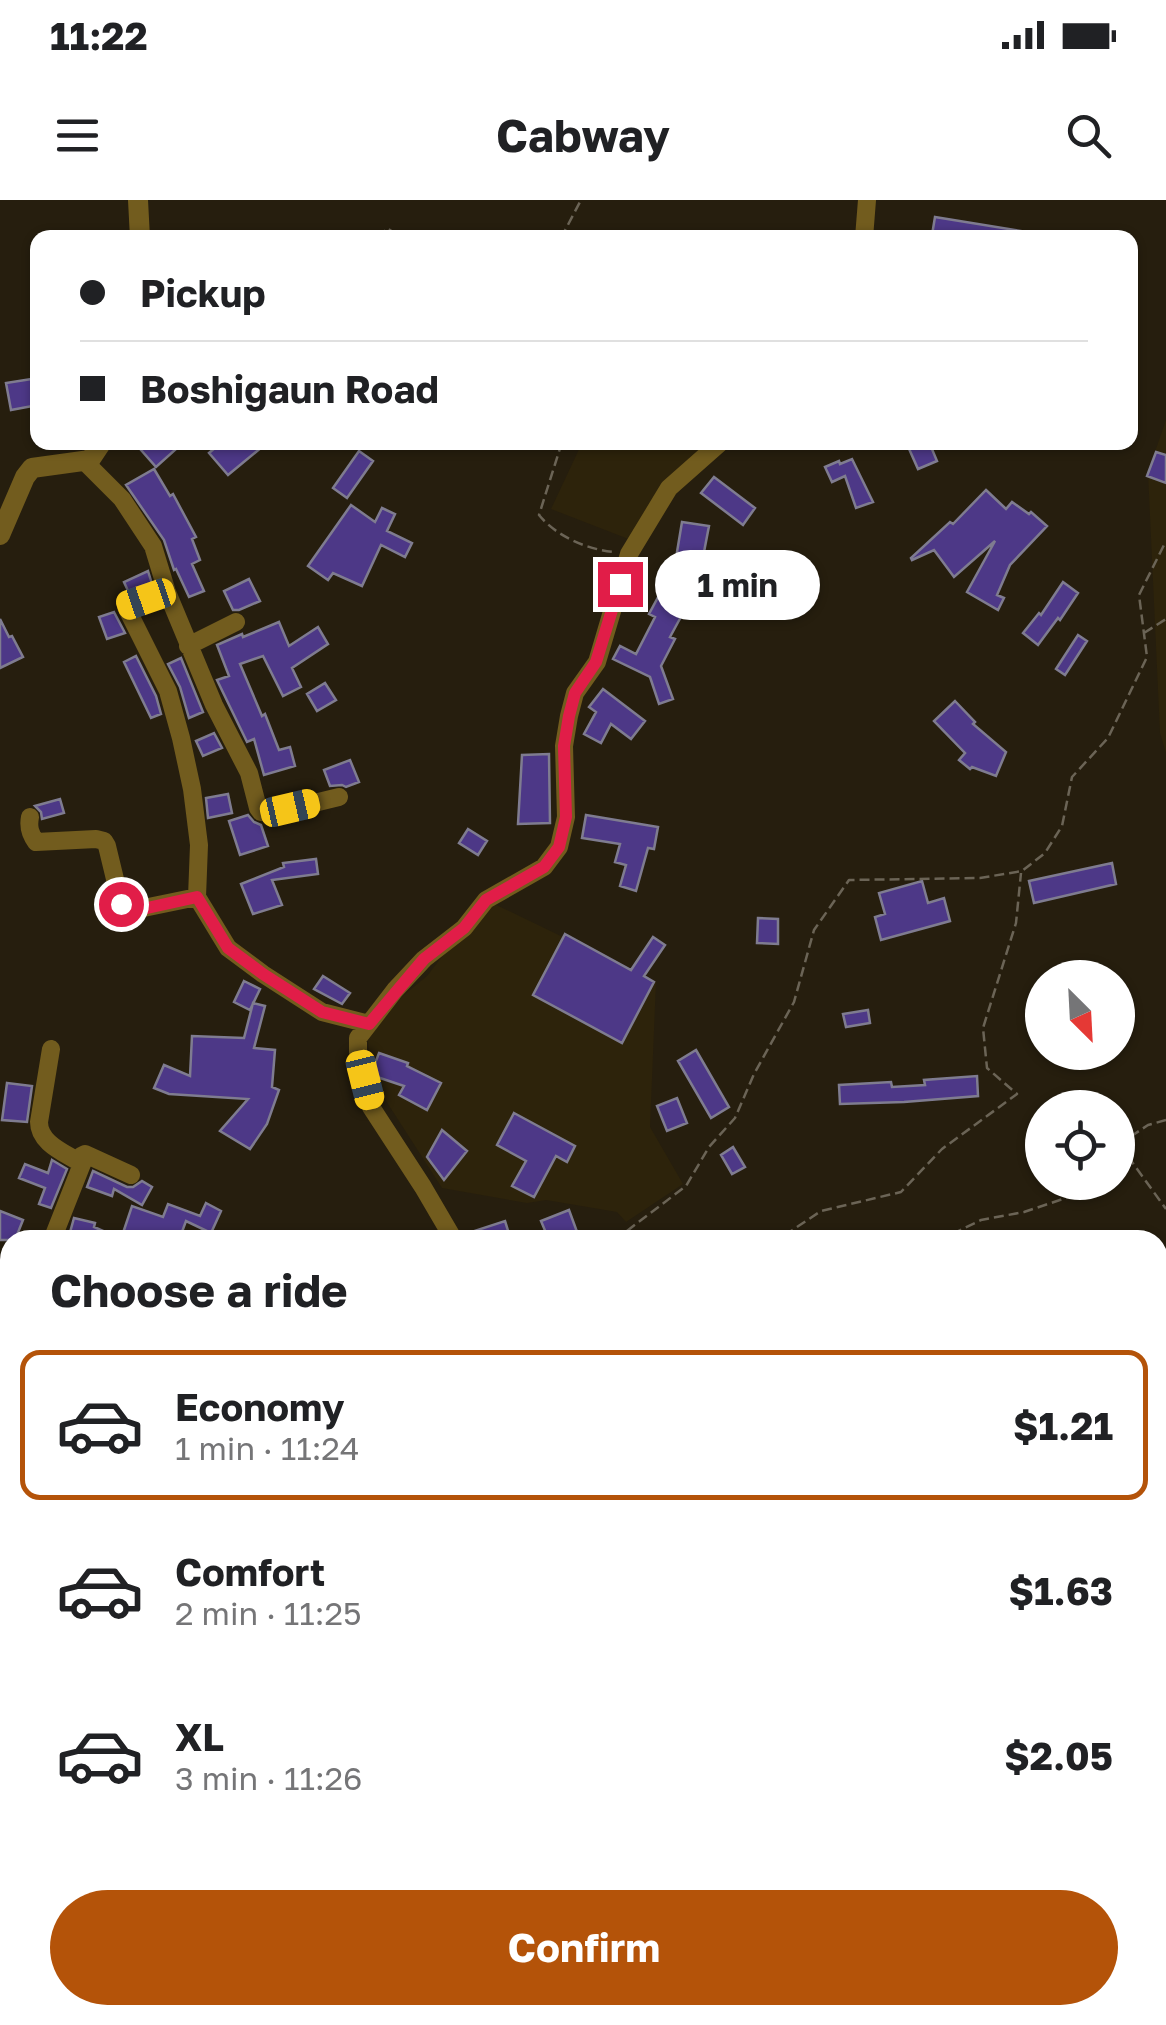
<!DOCTYPE html>
<html lang="en">
<head>
<meta charset="utf-8">
<style>
	:root { --surface:#fff; --page:#f2f2f2; --text:#202124; --muted:#757577; --line:#e0e0e0; --accent:#b45309 }
	body { margin:0; font-family:"Golos Text",sans-serif; background:var(--page); color:var(--text); height:100vh; display:flex; flex-direction:column; font-size:38px; white-space:nowrap }
	* { box-sizing:border-box; margin:0 }
	p { font-size:32px; color:var(--muted) }
	.icon { flex:none; width:55px; height:55px; fill:none; stroke:currentColor; stroke-width:2; stroke-linecap:round; stroke-linejoin:round }
	.map { position:relative; flex:1; overflow:hidden }
	.details { position:absolute; left:0px; top:1030px; width:1168px; height:795px; display:flex; flex-direction:column; background:var(--surface); border-radius:30px 30px 0 0; box-shadow:0 2px 8px #0004 }
	.details>* { flex:none }
	.banner { position:absolute; left:30px; top:30px; width:1108px; height:220px; border-radius:20px; box-shadow:0 2px 8px #0004; display:grid; align-content:center; height:220px; padding:0 50px; background:var(--surface) }
	.needle { width:65px; rotate:156deg }
	.controls { position:absolute; left:1025px; top:760px; display:grid; gap:20px }
	.controls a { display:grid; place-items:center; width:110px; height:110px; border-radius:50%; background:var(--surface); box-shadow:0 2px 8px #0004; font-size:50px }
	.end { position:absolute; width:45px; height:45px; margin:-22px; border:12px solid #e11d48; background:#fff; box-shadow:0 0 0 5px #fff }
	.from { border-radius:50% }
	.bubble { position:absolute; height:70px; border-radius:35px; background:var(--surface); box-shadow:0 2px 8px #0004; font-size:32px; font-weight:700; line-height:70px; text-align:center }
	.car { position:absolute; width:30px; height:60px; margin:-30px -15px; border-radius:12px; box-shadow:0 0 8px 2px #0007; background:linear-gradient(#f5c518 24%,#345 0 40%,#f5c518 0 76%,#345 0 86%,#f5c518 0) }
	.banner b { display:flex; align-items:center; gap:35px; height:95px; font-size:38px }
	.banner b+b { border-top:2px solid var(--line) }
	.banner i { width:25px; height:25px; background:var(--text) }
	ul { padding:0; list-style:none }
	li { display:flex; align-items:center; gap:30px; height:150px; margin:0 20px 15px; padding:0 30px; border:5px solid transparent; border-radius:20px }
	li div { flex:1 }
	li b { display:block; font-size:38px }
	li em { font-style:normal; font-weight:700 }
	li.selected { border-color:var(--accent) }
	li>.icon { width:90px; height:90px; stroke-width:1.5 }
	h2 { padding:0 50px; font-size:45px; line-height:120px }
	.primary-button { display:flex; gap:20px; margin-top:auto; padding:20px 50px }
	.primary-button a { flex:1; height:115px; border-radius:60px; background:var(--accent); color:#fff; font-size:40px; font-weight:700; line-height:115px; text-align:center }
	.status { display:flex; justify-content:space-between; align-items:center; height:70px; padding:0 50px; background:var(--surface); direction:ltr }
	.status svg { height:28px; fill:currentColor }
	header { display:flex; justify-content:space-between; align-items:center; height:130px; padding:0 50px; background:var(--surface); font-size:45px; font-weight:700 }
	.map>svg:first-child { display:block }
	.built { fill:#2d230b }
	.building { fill:#4d3887; stroke:#7f7c90; stroke-width:2.5 }
	.lines { fill:none; stroke-linecap:round; stroke-linejoin:round }
	.path { stroke:#6b6456; stroke-width:2.5; stroke-dasharray:10 5; stroke-linecap:butt }
	.minor { stroke:#725c1e; stroke-width:18 }
	.tertiary { stroke:#725c1e; stroke-width:20 }
	.route { stroke:#e11d48; stroke-width:12 }
</style>
</head>
<body>
<div class="status"><b>11:22</b><svg viewBox="0 0 49 12"><path d="M0 12V9h3v3zM5 12V6h3v6zM10 12V3h3v9zM15 12V0h3v12zM26 1h20v11H26zM47 4h2v5h-2z"/></svg></div>
<header><svg class="icon" aria-label="menu" viewBox="0 0 24 24"><path d="M4 6h16M4 12h16M4 18h16"/></svg>Cabway<svg class="icon" aria-label="search" viewBox="0 0 24 24"><circle cx="10" cy="10" r="6"/><path d="M15 15l6 6"/></svg></header>
<div class="map">
<svg width="1166" height="1825" viewBox="0 0 1166 1825">
	<rect width="100%" height="100%" fill="#261e0e"/>
	<path class="built" d="M1166 220V553L1160 533 1148 272Z
		M582 243H706L631 340 551 309Z
		M486 700 656 782 650 927 683 984 626 1022 617 1012 546 1000 527 1003 442 988 370 876 368 840 393 804 427 776Z
		M1158 1326 1166 1328V1410L1158 1411Z"/>
	<path class="building" d="M935 17 1021 31V38H945L932 35Z
		M38 178V205L11 210 6 183Z
		M134 242H168L175 250 156 267Z
		M222 242H268L228 275 209 253Z
		M906 242H929L937 261 918 269Z
		M359 251 373 261 347 298 333 288Z
		M1156 252 1166 255V283L1147 276Z
		M852 259 873 302 856 308 845 276 832 282 825 267 839 261 840 264Z
		M154 269 170 296 173 294 196 337 192 339 200 360 192 364 204 391 189 397 176 369 174 370 164 340 126 285Z
		M714 277 755 308 743 325 701 293Z
		M986 290 1006 309 1012 302 1029 314 1031 312 1047 326 1010 365 997 395 1004 398 998 410 967 392 995 341 954 377 934 350 912 360 911 358 950 322 953 324Z
		M351 305 375 322 382 308 395 314 387 331 412 343 405 357 381 345 362 386 333 373 328 380 308 366Z
		M682 322 709 326 704 352 712 358 699 375 680 362 684 356 677 352Z
		M148 371 152 384 129 393 124 382Z
		M249 379 260 401 239 410H233L224 391Z
		M1063 382 1078 393 1060 420 1058 418 1038 445 1023 433 1039 413 1041 415Z
		M663 388 689 402 670 437 675 439 661 466 673 499 659 504 650 477 613 459 620 446 636 454 655 417 649 414Z
		M114 412 125 433 107 439 99 417Z
		M0 419 9 437 12 436 23 457 0 468Z
		M279 422 289 446 318 427 328 444 292 468 301 487 283 496 263 456 240 464 262 516 265 514 279 550 290 547 295 566 264 575 254 539 247 542 217 480 229 476 217 445 242 434 243 437Z
		M1078 435 1087 441 1065 475 1056 469Z
		M136 456 156 496 161 514 151 518 124 462Z
		M181 458 203 512 189 518 180 487 168 464Z
		M325 483 336 500 317 511 307 494Z
		M603 489 645 521 631 539 611 524 601 543 584 534 596 512 589 507Z
		M955 501 975 522 973 524 1006 552 996 576 972 567 970 569 959 560 965 553 934 521Z
		M214 533 222 548 203 556 196 541Z
		M549 554 550 623 518 624 522 555Z
		M350 560 359 582 346 587 342 585 330 586 324 570Z
		M228 594 232 613 208 618 206 598Z
		M60 599 64 613 42 619 41 612 35 606Z
		M248 615 254 622 261 625 268 646 240 655 229 621Z
		M586 615 658 627 654 649 648 648 636 691 620 686 626 665 615 662 620 644 582 638Z
		M468 629 487 641 478 655 459 643Z
		M316 659 318 674 272 680 282 705 253 714 241 684 284 667 283 663Z
		M1112 663 1116 684 1034 703 1029 681Z
		M922 681 928 703 944 698 950 721 881 740 875 717 885 714 879 693Z
		M758 718 778 719V744L757 743Z
		M565 734 631 770 653 737 665 745 644 776 654 782 622 843 533 795Z
		M323 776 350 793 342 804 314 789Z
		M244 781 260 789 250 810 234 802Z
		M253 803 265 806 254 848 275 850 272 887 279 890 267 924 250 949 220 931 248 899 169 894 154 888 164 865 190 876 192 836 244 838Z
		M868 810 870 823 846 827 843 814Z
		M696 850 729 907 711 918 678 861Z
		M379 853 408 863 407 866 441 883 427 910 399 895 404 886 377 877 374 866Z
		M977 876 978 896 904 902 840 904 839 885 891 882 892 887 925 885 924 880Z
		M7 883 32 886 27 922 2 920Z
		M677 898 687 923 667 931 657 906Z
		M514 913 575 946 567 962 556 956 534 997 512 986 526 961 497 945Z
		M442 930 467 951 444 980 427 957Z
		M733 947 745 967 732 974 721 955Z
		M52 960 67 969 51 1008 39 1004 45 988 19 978 25 964 48 973Z
		M93 971 127 987H133L142 981 152 987 142 1005 114 989 112 996 87 987Z
		M206 1003 221 1011 211 1033 186 1021 179 1040H85L69 1036 74 1018 95 1023 94 1027 121 1039 132 1006 163 1017 168 1004 200 1016Z
		M569 1010 580 1040H549L541 1021Z
		M0 1011 23 1020 15 1040H0Z
		M505 1021 511 1040H466L465 1034Z"/>
	<g class="lines">
		<path class="path" d="M379 38 387 28 402 38
			M561 38 581 0
			M562 242 539 315C556 336 586 349 613 352
			M1144 433 1166 419
			M1119 944 1166 1009
			M1118 945 1148 925 1166 920
			M615 1040 686 986 709 947 735 918 754 874 794 802 814 730 849 680 980 678 1022 671 1045 653 1062 626 1072 577 1108 538 1147 457 1139 395 1166 341
			M812 1040 791 1031 821 1011 901 992 942 949 1017 894 987 868 983 828 1016 723 1021 673
			M923 1040 950 1035 981 1020 1024 1012 1069 997 1087 982
			M1158 1741 1166 1744"/>
		<path class="minor" d="M864 38 867 0
			M90 260 85 262 122 299 153 346 167 392 126 407 168 491 181 538 192 589 199 645 197 697 228 748 263 774 322 812 369 824
			M167 392 214 505 249 573 258 608 261 612 273 613 339 597
			M188 446 236 422
			M30 617C28 627 30 634 36 642L96 639 104 641 107 646 121 704 129 711 197 697
			M51 849 39 922C39 944 66 953 82 964L81 956 85 954 131 975
			M52 1040 82 964
			M454 1040 423 987 371 907 358 852V838L395 790 424 759 464 728 486 700 544 667 559 647 566 617 564 546 569 516 575 493 597 462 629 354 669 288 721 242
			M1158 1140 1166 1137
			M1158 1227 1166 1232
			M1158 1281 1166 1270
			M1158 1317 1166 1320
			M0 1435 10 1437
			M0 1484 10 1482
			M1158 1494 1166 1493
			M1158 1576H1166
			M0 1602 10 1601
			M1158 1648 1166 1651
			M0 1744 10 1741
			M62 1815 64 1825
			M282 1815 300 1825
			M561 1815V1825
			M238 1825 241 1815
			M755 1825 764 1815"/>
		<path class="tertiary" d="M138 0 140 38
			M0 335 25 277 32 268 90 260 102 242"/>
	</g>
	<g class="lines">
		<path class="route" d="M121 704 129 712 197 697 228 748 263 774 322 812 369 824 424 759 464 728 486 700 544 667 559 647 566 617 564 546 569 516 575 493 596 462 620 384"/>
	</g>
</svg>
<div class="controls">
<a><svg class="needle" viewBox="-14 -14 28 28"><path d="M0-13l5 13h-10z" fill="#e53935"/><path d="M0 13l5-13h-10z" fill="#757577"/></svg></a>
<a><svg class="icon" aria-label="locate" viewBox="0 0 24 24"><circle cx="12" cy="12" r="6"/><path d="M12 2v4M12 18v4M2 12h4M18 12h4"/></svg></a>
</div>
<i class="end from" style="left:121px;top:704px"></i>
<i class="end" style="left:620px;top:384px"></i>
<div class="bubble" style="left:655px;top:350px;width:165px">1 min</div>
<i class="car" style="left:146px;top:399px;rotate:251deg"></i>
<i class="car" style="left:290px;top:608px;rotate:77deg"></i>
<i class="car" style="left:365px;top:880px;rotate:166deg"></i>
<div class="banner">
<b><i class="from"></i>Pickup</b>
<b><i></i>Boshigaun Road</b>
</div>
<section class="details">
<h2>Choose a ride</h2>
<ul>
<li class="selected"><svg class="icon" aria-label="car" viewBox="0 0 24 24"><path d="M5 17H2v-5l4-1 3-4h7l3 4 3 1v5h-3M9 17h6M6 11h13"/><circle cx="7" cy="17" r="2"/><circle cx="17" cy="17" r="2"/></svg><div><b>Economy</b><p>1 min · 11:24</p></div><em>$1.21</em></li>
<li><svg class="icon" aria-label="car" viewBox="0 0 24 24"><path d="M5 17H2v-5l4-1 3-4h7l3 4 3 1v5h-3M9 17h6M6 11h13"/><circle cx="7" cy="17" r="2"/><circle cx="17" cy="17" r="2"/></svg><div><b>Comfort</b><p>2 min · 11:25</p></div><em>$1.63</em></li>
<li><svg class="icon" aria-label="car" viewBox="0 0 24 24"><path d="M5 17H2v-5l4-1 3-4h7l3 4 3 1v5h-3M9 17h6M6 11h13"/><circle cx="7" cy="17" r="2"/><circle cx="17" cy="17" r="2"/></svg><div><b>XL</b><p>3 min · 11:26</p></div><em>$2.05</em></li>
</ul>
<div class="primary-button"><a>Confirm</a></div>
</section>
</div>
</body>
</html>
